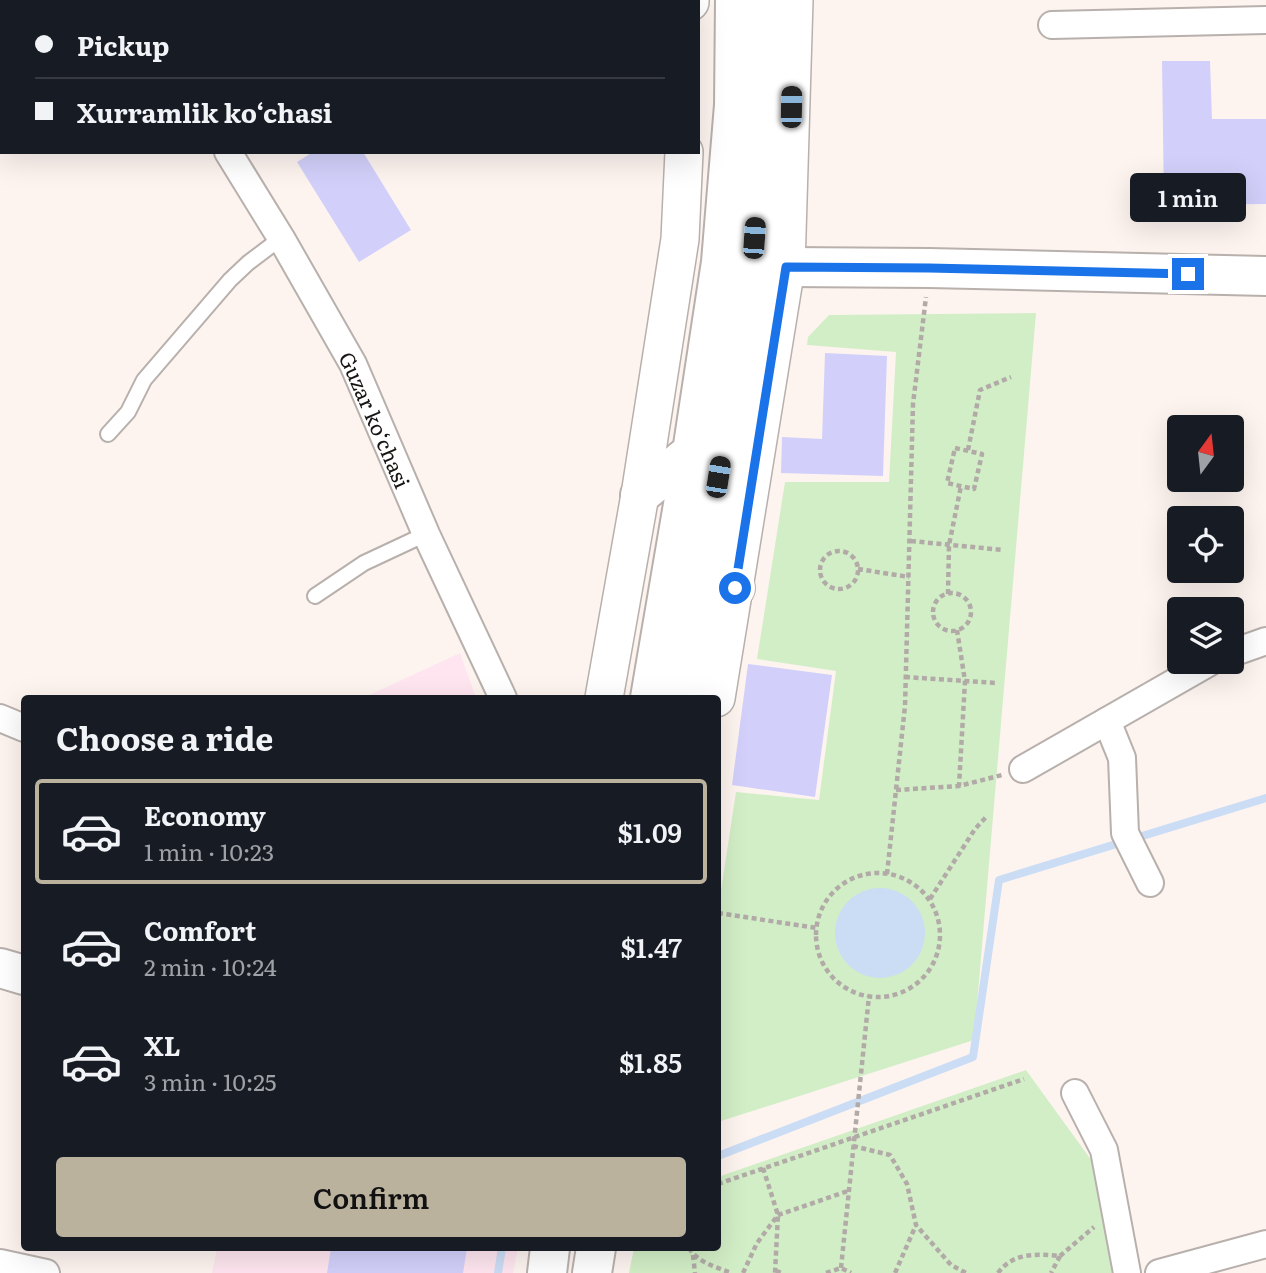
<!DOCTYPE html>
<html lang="en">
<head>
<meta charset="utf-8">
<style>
	:root { --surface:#171b24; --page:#242831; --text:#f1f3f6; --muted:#9ea1a6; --line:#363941; --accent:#bbb29e }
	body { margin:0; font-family:Literata,serif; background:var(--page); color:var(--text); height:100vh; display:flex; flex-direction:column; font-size:26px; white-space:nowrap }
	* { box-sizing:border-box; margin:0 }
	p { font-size:23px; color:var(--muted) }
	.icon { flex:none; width:38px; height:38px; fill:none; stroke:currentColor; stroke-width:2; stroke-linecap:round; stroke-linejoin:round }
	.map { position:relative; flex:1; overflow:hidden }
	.sheet { position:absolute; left:21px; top:695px; width:700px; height:556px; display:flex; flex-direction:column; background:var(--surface); border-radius:7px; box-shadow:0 7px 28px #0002 }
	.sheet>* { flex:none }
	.top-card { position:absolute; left:0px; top:0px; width:700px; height:154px; box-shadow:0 7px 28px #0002; display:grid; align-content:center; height:154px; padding:0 35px; background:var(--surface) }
	.needle { width:46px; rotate:15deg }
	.controls { position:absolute; left:1167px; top:415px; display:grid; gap:14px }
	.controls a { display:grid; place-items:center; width:77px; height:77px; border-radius:7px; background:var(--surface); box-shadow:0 7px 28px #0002; font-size:35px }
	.end { position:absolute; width:32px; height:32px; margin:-16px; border:9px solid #1a73e8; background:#fff; box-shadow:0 0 0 4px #fff }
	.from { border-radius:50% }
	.bubble { position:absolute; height:49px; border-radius:7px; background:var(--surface); box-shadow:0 7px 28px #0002; font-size:23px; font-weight:600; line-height:49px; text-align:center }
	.car { position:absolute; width:21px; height:42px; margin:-21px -10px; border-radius:9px; box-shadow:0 0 5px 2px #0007; background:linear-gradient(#222 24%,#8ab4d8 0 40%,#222 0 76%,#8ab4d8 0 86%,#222 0) }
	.top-card b { display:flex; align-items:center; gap:24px; height:66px; font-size:26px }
	.top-card b+b { border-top:2px solid var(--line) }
	.top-card i { width:18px; height:18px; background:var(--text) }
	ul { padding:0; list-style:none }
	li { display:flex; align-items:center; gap:21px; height:105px; margin:0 14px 10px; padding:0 21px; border:4px solid transparent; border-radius:7px }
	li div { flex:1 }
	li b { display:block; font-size:26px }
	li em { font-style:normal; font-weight:600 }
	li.current { border-color:var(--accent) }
	li>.icon { width:63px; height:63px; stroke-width:1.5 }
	h2 { padding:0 35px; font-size:32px; line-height:84px }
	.primary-button { display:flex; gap:14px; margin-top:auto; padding:14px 35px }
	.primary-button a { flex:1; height:80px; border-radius:7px; background:var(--accent); color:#111; font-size:28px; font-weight:600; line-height:80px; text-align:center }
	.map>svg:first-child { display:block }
	.commercial { fill:#fee5ef }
	.green { fill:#d2eec6 }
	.water { fill:#cbdcf5 }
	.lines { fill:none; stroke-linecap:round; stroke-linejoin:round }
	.stream { stroke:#cbdcf5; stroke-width:8 }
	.building { fill:#d2d0fa }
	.lane-casing { stroke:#b8b0ac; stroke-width:18 }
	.street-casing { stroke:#b8b0ac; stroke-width:30 }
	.secondary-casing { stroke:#b8b0ac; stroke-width:40 }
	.primary-casing { stroke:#b8b0ac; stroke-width:42 }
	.path { stroke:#b1aaa7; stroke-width:4.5; stroke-dasharray:5 3.5; stroke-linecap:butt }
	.lane { stroke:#fff; stroke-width:14 }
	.street { stroke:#fff; stroke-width:26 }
	.secondary { stroke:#fff; stroke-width:37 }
	.primary { stroke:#fff; stroke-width:38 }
	.route { stroke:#1a73e8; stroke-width:9 }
	.labels { text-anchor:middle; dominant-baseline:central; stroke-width:6; stroke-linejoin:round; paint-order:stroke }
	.street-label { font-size:21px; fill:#171413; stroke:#fdf4f0 }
</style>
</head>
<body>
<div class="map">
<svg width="1266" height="1273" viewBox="0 0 1266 1273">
	<rect width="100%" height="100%" fill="#fdf4f0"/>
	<path class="commercial" d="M460 653 476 698H363Z
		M217 1248H518L513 1273H212Z"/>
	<path class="green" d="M1036 313 974 1040 718 1122V910L736 792 819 800 836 671 757 659 785 482H889L896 352 807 345 808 337 829 315Z
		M1026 1070 1097 1168 1125 1273H629L634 1248H718V1177Z"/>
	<path class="water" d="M835 933a45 45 0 1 1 90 0a45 45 0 1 1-90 0Z"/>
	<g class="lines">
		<path class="stream" d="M718 1156 973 1057 999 880 1266 798
			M498 1273 502 1248"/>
	</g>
	<path class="building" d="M1162 61H1210L1212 119H1266V204L1164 205Z
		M313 152H363L411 230 359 262 297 162Z
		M825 353 887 356 883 476 781 473 782 437 822 439Z
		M748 664 832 675 815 797 732 785Z
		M331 1248H467L463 1273H327Z"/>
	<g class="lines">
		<g class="lane-casing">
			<path id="lane" d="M96 2 98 0
				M0 66 2 65
				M108 434 128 412 144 380 230 280 248 263 281 238
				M315 596 364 563 426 534"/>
		</g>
		<g class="street-casing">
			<g id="street">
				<path d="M134 0 135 2"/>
				<path d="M549 2 552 0"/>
				<path d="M1052 25 1266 20"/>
				<path id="s1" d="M228 152 281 238 353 364 426 534 503 698"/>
				<path d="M1232 653 1266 641"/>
				<path d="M0 718 24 728"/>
				<path d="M1107 721 1122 758 1125 833 1150 883"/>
				<path d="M1023 769 1210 662"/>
				<path d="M1075 1093 1104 1150 1127 1273"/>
				<path d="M0 1263 46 1273"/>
				<path d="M1159 1273 1266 1244"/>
			</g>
		</g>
		<g class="secondary-casing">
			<path id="secondary" d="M690 2V0
				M604 698 640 495 680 239 684 152
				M716 698 786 267 794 0"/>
		</g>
		<g class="primary-casing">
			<path id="primary" d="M786 267 929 268 1266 276
				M640 495 692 452
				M700 583 735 588
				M650 698 692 452 721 262 734 105 735 0
				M681 698 752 265 763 107 765 0
				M0 968 24 975
				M547 1273 550 1248
				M592 1273 596 1248"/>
		</g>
		<path class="path" d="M955 448 982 454 974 489 947 483Z
			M968 450 980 390 1011 377
			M911 541 1003 550
			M820 570a19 19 0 1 1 38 0a19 19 0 1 1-38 0Z
			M858 569 909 577
			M933 612a19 19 0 1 1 38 0a19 19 0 1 1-38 0Z
			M948 594 949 545 961 486
			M957 630 965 681 959 786
			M905 677 996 683
			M896 790 959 786 1002 775
			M816 935a62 62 0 1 1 124 0a62 62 0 1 1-124 0Z
			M887 874 905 706 913 404 926 297
			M930 899 975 829 986 817
			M718 913 817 928
			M853 1146 890 1155 907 1184 916 1225 951 1265 966 1273
			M763 1168 778 1215 775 1273
			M718 1184 1024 1079
			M689 1248C697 1262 716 1267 731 1273
			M693 1255 695 1273
			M1060 1256 1094 1227
			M841 1268 869 996
			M776 1271 782 1273
			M743 1273 757 1243 778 1215 848 1191
			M826 1273 841 1268 851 1273
			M895 1273 916 1225
			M998 1273C1013 1252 1037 1254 1060 1256L1051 1273"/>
		<use href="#lane" class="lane"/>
		<use href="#street" class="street"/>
		<use href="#secondary" class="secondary"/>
		<use href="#primary" class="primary"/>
	</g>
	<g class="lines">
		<path class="route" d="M735 588 786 267 929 268 1188 274"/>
	</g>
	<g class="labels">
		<g class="street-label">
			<text stroke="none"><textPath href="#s1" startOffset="306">Guzar ko‘chasi</textPath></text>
		</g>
	</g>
</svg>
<div class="controls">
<a><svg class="needle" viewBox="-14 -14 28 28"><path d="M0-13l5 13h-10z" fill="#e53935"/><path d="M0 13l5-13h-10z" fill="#9ea1a6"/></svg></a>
<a><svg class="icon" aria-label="locate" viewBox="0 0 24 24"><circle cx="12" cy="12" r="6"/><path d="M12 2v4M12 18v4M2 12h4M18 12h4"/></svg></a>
<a><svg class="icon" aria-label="layers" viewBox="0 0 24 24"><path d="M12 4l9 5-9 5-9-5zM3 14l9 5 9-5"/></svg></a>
</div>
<i class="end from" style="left:735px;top:588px"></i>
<i class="end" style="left:1188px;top:274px"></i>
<div class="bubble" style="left:1130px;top:173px;width:116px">1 min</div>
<i class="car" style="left:791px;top:107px;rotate:1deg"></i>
<i class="car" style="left:754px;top:238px;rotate:4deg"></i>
<i class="car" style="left:718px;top:477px;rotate:9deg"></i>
<div class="top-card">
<b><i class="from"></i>Pickup</b>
<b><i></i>Xurramlik ko‘chasi</b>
</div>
<section class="sheet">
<h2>Choose a ride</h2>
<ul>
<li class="current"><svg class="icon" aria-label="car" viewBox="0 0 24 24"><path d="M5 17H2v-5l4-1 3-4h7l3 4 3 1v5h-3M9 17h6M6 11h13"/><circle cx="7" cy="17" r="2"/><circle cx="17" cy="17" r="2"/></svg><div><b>Economy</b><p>1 min · 10:23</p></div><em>$1.09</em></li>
<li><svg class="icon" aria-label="car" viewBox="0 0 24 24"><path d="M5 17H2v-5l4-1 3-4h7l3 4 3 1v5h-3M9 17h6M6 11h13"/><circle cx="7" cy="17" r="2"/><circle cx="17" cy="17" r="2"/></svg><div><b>Comfort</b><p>2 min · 10:24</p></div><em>$1.47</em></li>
<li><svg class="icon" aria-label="car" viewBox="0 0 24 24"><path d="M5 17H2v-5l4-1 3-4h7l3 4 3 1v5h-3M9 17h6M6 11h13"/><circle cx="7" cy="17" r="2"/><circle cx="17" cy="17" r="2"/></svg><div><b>XL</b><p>3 min · 10:25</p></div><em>$1.85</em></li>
</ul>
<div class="primary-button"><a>Confirm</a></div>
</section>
</div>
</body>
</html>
